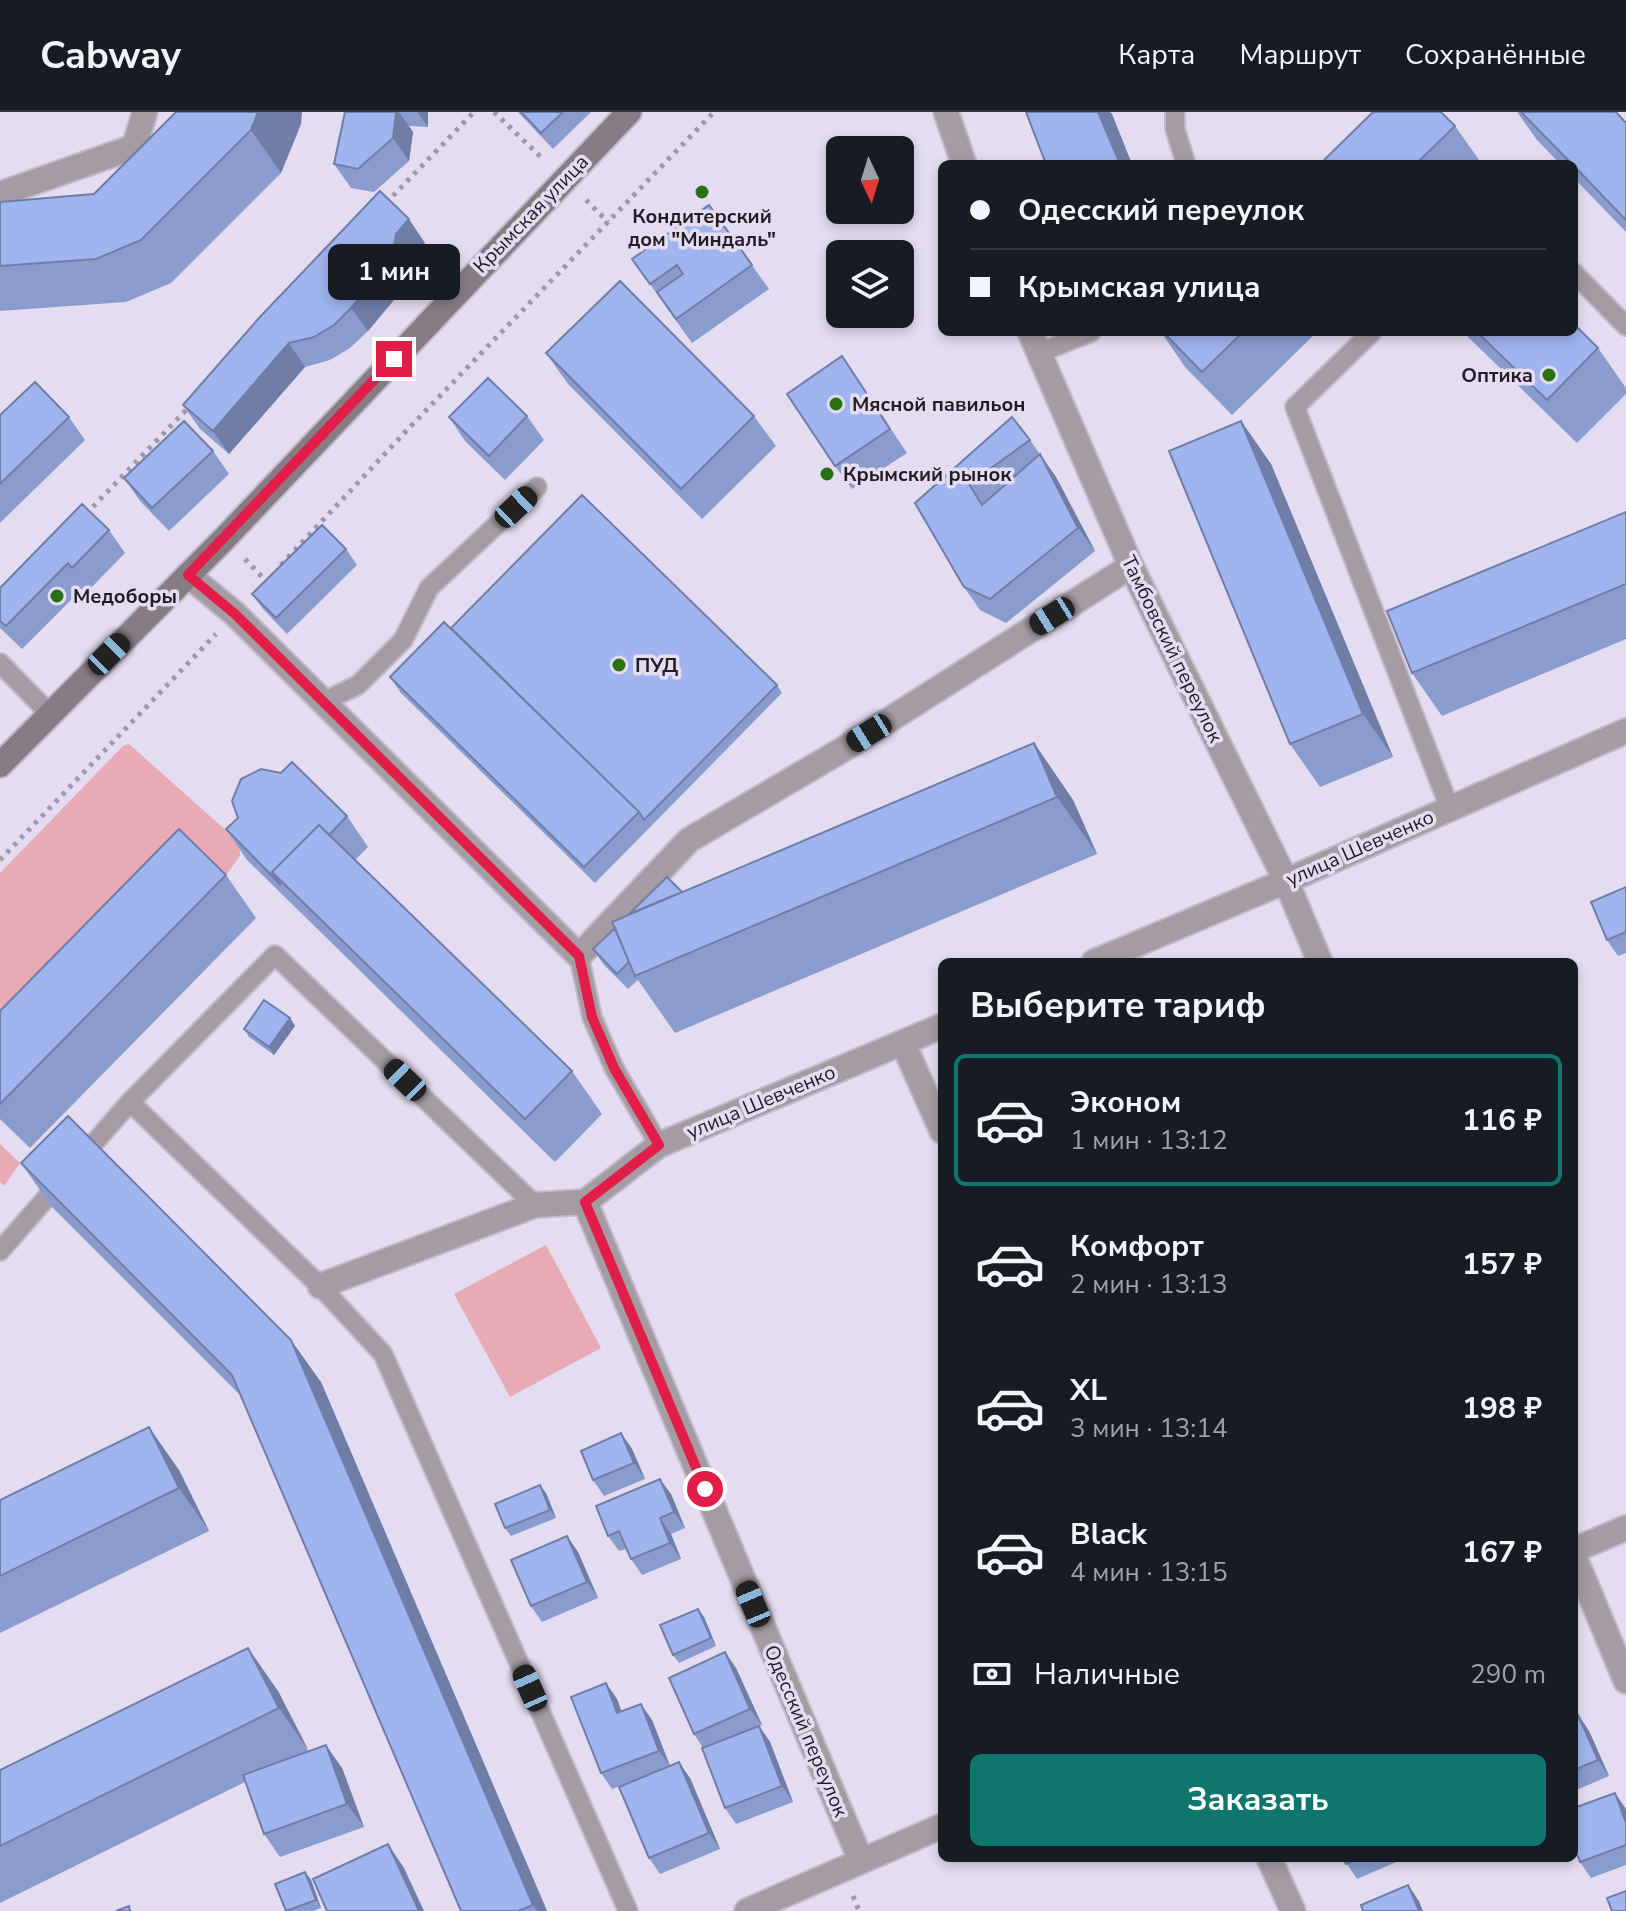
<!DOCTYPE html>
<html lang="ru">
<head>
<meta charset="utf-8">
<style>
	:root { --surface:#171b24; --page:#242831; --text:#f1f3f6; --muted:#9ea1a6; --line:#363941; --accent:#0f766e }
	body { margin:0; font-family:"Nunito Sans",sans-serif; background:var(--page); color:var(--text); height:100vh; display:flex; flex-direction:column; font-size:30px; white-space:nowrap }
	* { box-sizing:border-box; margin:0 }
	p { font-size:26px; color:var(--muted) }
	.icon { flex:none; width:44px; height:44px; fill:none; stroke:currentColor; stroke-width:2; stroke-linecap:round; stroke-linejoin:round }
	.map { position:relative; flex:1; overflow:hidden }
	.details { position:absolute; left:938px; top:846px; width:640px; height:904px; display:flex; flex-direction:column; background:var(--surface); border-radius:12px; box-shadow:0 4px 12px #0003 }
	.details>* { flex:none }
	.top-card { position:absolute; left:938px; top:48px; width:640px; height:176px; border-radius:12px; box-shadow:0 4px 12px #0003; display:grid; align-content:center; height:176px; padding:0 32px; background:var(--surface) }
	.needle { width:52px; rotate:176deg }
	.fabs { position:absolute; left:826px; top:24px; display:grid; gap:16px }
	.fabs a { display:grid; place-items:center; width:88px; height:88px; border-radius:12px; background:var(--surface); box-shadow:0 4px 12px #0003; font-size:40px }
	.end { position:absolute; width:36px; height:36px; margin:-18px; border:10px solid #e11d48; background:#fff; box-shadow:0 0 0 4px #fff }
	.from { border-radius:50% }
	.bubble { position:absolute; height:56px; border-radius:12px; background:var(--surface); box-shadow:0 4px 12px #0003; font-size:26px; font-weight:700; line-height:56px; text-align:center }
	.car { position:absolute; width:24px; height:48px; margin:-24px -12px; border-radius:10px; box-shadow:0 0 6px 2px #0007; background:linear-gradient(#222 24%,#8ab4d8 0 40%,#222 0 76%,#8ab4d8 0 86%,#222 0) }
	.top-card b { display:flex; align-items:center; gap:28px; height:76px; font-size:30px }
	.top-card b+b { border-top:2px solid var(--line) }
	.top-card i { width:20px; height:20px; background:var(--text) }
	ul { padding:0; list-style:none }
	li { display:flex; align-items:center; gap:24px; height:132px; margin:0 16px 12px; padding:0 16px; border:4px solid transparent; border-radius:12px }
	li div { flex:1 }
	li b { display:block; font-size:30px }
	li em { font-style:normal; font-weight:700 }
	li.current { border-color:var(--accent) }
	li>.icon { width:72px; height:72px; stroke-width:1.5 }
	h2 { padding:0 32px; font-size:36px; line-height:96px }
	.pay { display:flex; align-items:center; gap:20px; height:88px; padding:0 32px; font-size:30px }
	.pay p { margin-inline-start:auto }
	.action { display:flex; gap:16px; margin-top:auto; padding:16px 32px }
	.action a { flex:1; height:92px; border-radius:12px; background:var(--accent); color:#fff; font-size:32px; font-weight:700; line-height:92px; text-align:center }
	header { display:flex; align-items:center; gap:48px; box-sizing:border-box; height:112px; padding:0 40px; background:var(--surface); border-bottom:2px solid var(--line) }
	header strong { font-size:38px }
	nav { display:flex; gap:44px; margin-inline-start:auto; font-size:28px }
	.map>svg:first-child { display:block }
	.grass { fill:#e8aab4 }
	.lines { fill:none; stroke-linecap:round; stroke-linejoin:round }
	.lane-casing { stroke:#c1bacb; stroke-width:22 }
	.street-casing { stroke:#c1bacb; stroke-width:28 }
	.secondary-casing { stroke:#c1bacb; stroke-width:28 }
	.path { stroke:#9f99a9; stroke-width:5; stroke-dasharray:4 6; stroke-linecap:butt }
	.lane { stroke:#a49ca2; stroke-width:18 }
	.street { stroke:#a49ca2; stroke-width:24 }
	.secondary { stroke:#877b84; stroke-width:24 }
	.wall { fill:#8a9bce }
	.shaded-wall { fill:#707ea7 }
	.building { fill:#a0b4ef; stroke:#707ea7; stroke-width:2 }
	.route { stroke:#e11d48; stroke-width:10 }
	.poi-dot { fill:#297112; stroke:#e4dcf0; stroke-width:3 }
	.labels { text-anchor:middle; dominant-baseline:central; stroke-width:7; stroke-linejoin:round; paint-order:stroke }
	.street-label { font-size:20px; fill:#201d25; stroke:#e4dcf0 }
	.poi-label { font-size:20px; font-weight:bold; fill:#201d25; stroke:#e4dcf0; text-anchor:start }
</style>
</head>
<body>
<header>
<strong>Cabway</strong>
<nav><a>Карта</a><a>Маршрут</a><a>Сохранённые</a></nav>
</header>
<div class="map">
<svg width="1626" height="1799" viewBox="0 0 1626 1799">
	<rect width="100%" height="100%" fill="#e4dcf0"/>
	<path class="grass" d="M129 632 239 730 240 744 220 771 0 972V761L123 634Z
		M0 1032 20 1051 4 1074 0 1070Z
		M546 1133 601 1236 510 1285 454 1182Z"/>
	<g class="lines">
		<g class="lane-casing">
			<path id="lane" d="M1175 0V17L1186 52
				M1574 161 1626 214
				M1372 220 1295 295 1450 697
				M1039 241 1091 220
				M0 551 49 601
				M323 590 358 573 403 528 429 476 537 375
				M579 844 592 905 614 956 659 1033
				M130 990 320 1174 383 1242 628 1799
				M81 1046 130 990 275 843 535 1093
				M0 1139 61 1069"/>
		</g>
		<g class="street-casing">
			<path id="street" d="M946 0 964 52
				M0 82 134 35 145 0
				M1030 220 1131 454 1286 769 1320 850
				M188 463 235 502 579 844 689 728 842 638 1131 454
				M1094 850 1286 769 1626 619
				M903 931 942 1019
				M585 1090 861 1749
				M320 1174 535 1093 585 1090 659 1033 942 914
				M1574 1438 1626 1416
				M1574 1444 1626 1569
				M1269 1746 1293 1799
				M747 1799 942 1714"/>
		</g>
		<g class="secondary-casing">
			<path id="secondary" d="M0 653 225 426 629 0"/>
		</g>
		<path class="path" d="M494 0 544 48
			M586 88 608 110
			M386 91 474 0
			M86 402 190 294
			M245 447 266 469
			M281 453 409 316 714 0
			M0 748 216 522
			M853 1784 859 1799"/>
		<use href="#lane" class="lane"/>
		<use href="#street" class="street"/>
		<use href="#secondary" class="secondary"/>
	</g>
	<path class="wall" d="M176 0 301 12 281 61 171 171 126 190 0 199V90L94 82Z
		M345 0H428V15L409 14 413 20 409 49 374 80 351 76 334 52Z
		M518 0H591L553 37Z
		M1517 0H1616L1626 11V120L1574 66V52H1560L1537 28Z
		M1455 14 1482 52H1320Z
		M709 93 769 177 692 231 632 147Z
		M425 131 412 145 409 164 398 183 368 219 350 236 330 248 305 255 229 342 200 317 183 293Z
		M1161 220H1317L1232 303 1185 255Z
		M1463 220H1574L1598 236 1626 276V282L1577 331Z
		M546 241 754 304 776 334 702 407 568 272Z
		M858 268 907 341 852 377 835 354Z
		M0 303 69 305 85 328 0 411Z
		M527 304 544 328 505 368 465 329 449 305Z
		M1241 309 1271 352 1393 645 1320 675 1290 632Z
		M1030 328 1056 365 1095 439 1006 511 980 498 964 475 915 391Z
		M213 339 229 362 169 419 140 389 124 366Z
		M1626 400V527L1442 604 1412 561Z
		M109 418 125 441 88 479 84 475 22 537 0 516V476Z
		M346 437 357 453 287 522 263 497 252 482Z
		M451 516 777 573 782 581 595 771 401 581 390 565Z
		M1034 631 1073 688 1097 742 675 921 638 868 628 877 604 853 593 837 629 802Z
		M347 704 368 735 355 748 572 959 602 1002 555 1050 247 748 226 717Z
		M226 763 256 806 30 1036 0 1007V899Z
		M1626 775V841L1618 844 1607 828Z
		M290 906 295 914 274 943 249 925 244 917Z
		M21 1051 321 1270 547 1799H461L242 1285 51 1094Z
		M621 1321 632 1337 645 1367 604 1384 593 1368Z
		M179 1358 209 1419 0 1521V1388Z
		M546 1381 556 1406 511 1424 505 1416Z
		M671 1382 685 1416 671 1422 681 1447 642 1463 631 1447 626 1437 619 1439 608 1424Z
		M567 1424 578 1440 598 1486 542 1510 531 1494Z
		M698 1497 704 1505 716 1534 679 1551 673 1543Z
		M736 1556 762 1613 755 1616 759 1614 770 1630 793 1690 736 1712 725 1696 703 1636 694 1622Z
		M606 1571 617 1587 621 1599 652 1608 670 1654 690 1666 720 1737 660 1762 649 1746V1663L612 1677 601 1661Z
		M278 1579 308 1639 342 1656 364 1715 280 1745 264 1722 245 1670 0 1791V1658Z
		M1578 1603 1589 1619 1609 1664 1574 1679V1604Z
		M1626 1697V1753L1591 1766 1580 1750Z
		M1343 1746H1402L1403 1747 1357 1767Z
		M305 1760 311 1768 321 1796 313 1799H286Z"/>
	<path class="shaded-wall" d="M258 0H302L301 12 281 61 251 18Z
		M396 0H399L413 20 409 49 393 26Z
		M417 0H428V15Z
		M1098 0H1110L1112 2 1132 52H1120Z
		M409 107 425 131 412 145 409 164 398 183 368 219 351 196 396 122Z
		M289 231 305 255 229 342 213 319Z
		M1241 309 1271 352 1393 645 1363 602Z
		M1040 342 1056 365 1095 439 1078 416Z
		M1034 631 1073 688 1097 742 1057 685Z
		M290 906 295 914 274 943 269 935Z
		M291 1228 321 1270 547 1799H537L533 1793Z
		M149 1315 179 1358 209 1419 179 1376Z
		M621 1321 632 1337 645 1367 634 1351Z
		M660 1367 671 1382 685 1416 674 1400Z
		M540 1373 546 1381 556 1406 550 1398Z
		M660 1406 671 1422 681 1447 670 1431Z
		M567 1424 578 1440 598 1486 587 1470Z
		M698 1497 704 1505 716 1534 711 1526Z
		M248 1536 278 1579 309 1639 279 1596Z
		M725 1540 736 1556 762 1613 750 1597Z
		M606 1571 617 1587 628 1617 617 1601Z
		M641 1592 652 1608 670 1654 659 1639Z
		M1578 1603 1589 1619 1609 1664 1598 1648Z
		M759 1614 770 1630 793 1690 782 1674Z
		M326 1633 342 1656 364 1715 347 1692Z
		M679 1650 690 1666 720 1737 709 1721Z
		M1615 1681 1626 1697V1711Z
		M388 1732 404 1756 424 1799H419Z
		M305 1760 311 1768 321 1796 316 1788Z
		M1408 1773 1419 1789 1423 1799H1419Z"/>
	<path class="building" d="M176 0H258L251 18 141 128 96 147 0 154V90L94 82Z
		M345 0H396L393 26 358 57 334 52Z
		M521 0H563L541 21Z
		M1026 0H1098L1120 52H1046Z
		M1373 0H1441L1455 14 1416 52H1320Z
		M1521 0H1616L1626 11V108L1574 54V52H1572Z
		M380 79 409 107 396 122 393 140 382 160 351 196 334 213 314 225 289 231 213 319 183 293 259 206Z
		M709 93 752 153 676 207 657 180 683 162 677 153 650 172 632 147Z
		M620 169 754 304 681 377 546 241Z
		M1574 212 1598 236 1547 288 1477 220H1574Z
		M1163 220H1243L1202 260Z
		M842 244 890 317 835 354 787 282Z
		M488 266 527 304 489 344 449 305Z
		M35 270 69 305 0 372V303Z
		M1012 305 1030 328 969 372 982 393 1040 342 1078 416 990 487 964 475 915 391Z
		M184 309 213 339 152 396 124 366Z
		M1241 309 1363 602 1290 632 1169 339Z
		M582 383 777 573 644 708 639 700 451 516Z
		M82 392 109 418 72 456 68 451 6 514 0 509V476Z
		M1626 400V472L1412 561 1387 499Z
		M322 413 346 437 276 506 252 482Z
		M444 510 639 700 584 755 390 565Z
		M1034 631 1057 685 635 864 612 810Z
		M292 650 347 704 329 723 319 713 272 760 281 773 226 717 238 706 232 689 241 667 261 657 281 661Z
		M319 713 572 959 525 1007 272 760Z
		M179 717 226 763 0 992V899Z
		M667 765 682 780 629 802Z
		M1626 775V820L1607 828 1591 790Z
		M615 816 629 850 617 862 593 837Z
		M264 888 290 906 269 935 244 917Z
		M68 1004 291 1228 533 1793 518 1799H461L232 1263 21 1051Z
		M149 1315 179 1376 0 1464V1388Z
		M621 1321 634 1351 593 1368 581 1339Z
		M660 1367 674 1400 660 1406 670 1431 631 1447 619 1419 608 1424 596 1394Z
		M540 1373 550 1398 505 1416 495 1392Z
		M567 1424 587 1470 531 1494 511 1448Z
		M698 1497 711 1526 673 1543 660 1513Z
		M248 1536 279 1596 0 1734V1658Z
		M725 1540 750 1597 694 1622 669 1566Z
		M606 1571 617 1601 641 1592 659 1639 601 1661 571 1585Z
		M1578 1603 1598 1648 1574 1658V1604Z
		M759 1614 782 1674 725 1696 702 1636Z
		M326 1633 347 1692 264 1722 243 1663Z
		M679 1650 709 1721 649 1746 619 1675Z
		M1615 1681 1626 1711V1733L1580 1750 1574 1735V1696Z
		M388 1732 419 1799H327L313 1767Z
		M1343 1746H1359L1346 1752Z
		M305 1760 316 1788 286 1799 275 1772Z
		M1408 1773 1419 1799H1363L1361 1793Z
		M1626 1779V1799H1612L1607 1786Z
		M129 1794 130 1799H116Z"/>
	<g class="lines">
		<path class="route" d="M394 247 188 463 235 502 579 844 592 905 614 956 659 1033 585 1090 705 1377"/>
	</g>
	<g class="poi-dot">
		<circle cx="702" cy="80" r="8"/>
		<circle cx="1549" cy="263" r="8"/>
		<circle cx="836" cy="292" r="8"/>
		<circle cx="827" cy="362" r="8"/>
		<circle cx="57" cy="484" r="8"/>
		<circle cx="619" cy="553" r="8"/>
	</g>
	<g class="labels">
		<g class="street-label">
			<text transform="translate(531 102) rotate(-46)">Крымская улица</text>
			<text transform="translate(1172 537) rotate(64)">Тамбовский переулок</text>
			<text transform="translate(1360 736) rotate(-24)">улица Шевченко</text>
			<text transform="translate(761 990) rotate(-23)">улица Шевченко</text>
			<text transform="translate(806 1619) rotate(67)">Одесский переулок</text>
		</g>
		<g class="poi-label">
			<text x="702" y="104" text-anchor="middle">Кондитерский<tspan x="702" dy="23">дом "Миндаль"</tspan></text>
			<text x="1533" y="263" text-anchor="end">Оптика</text>
			<text x="852" y="292">Мясной павильон</text>
			<text x="843" y="362">Крымский рынок</text>
			<text x="73" y="484">Медоборы</text>
			<text x="635" y="553">ПУД</text>
		</g>
	</g>
</svg>
<div class="fabs">
<a><svg class="needle" viewBox="-14 -14 28 28"><path d="M0-13l5 13h-10z" fill="#e53935"/><path d="M0 13l5-13h-10z" fill="#9ea1a6"/></svg></a>
<a><svg class="icon" aria-label="layers" viewBox="0 0 24 24"><path d="M12 4l9 5-9 5-9-5zM3 14l9 5 9-5"/></svg></a>
</div>
<i class="end from" style="left:705px;top:1377px"></i>
<i class="end" style="left:394px;top:247px"></i>
<div class="bubble" style="left:328px;top:132px;width:132px">1 мин</div>
<i class="car" style="left:516px;top:395px;rotate:47deg"></i>
<i class="car" style="left:1052px;top:504px;rotate:238deg"></i>
<i class="car" style="left:109px;top:542px;rotate:45deg"></i>
<i class="car" style="left:869px;top:621px;rotate:238deg"></i>
<i class="car" style="left:405px;top:968px;rotate:314deg"></i>
<i class="car" style="left:753px;top:1492px;rotate:337deg"></i>
<i class="car" style="left:530px;top:1576px;rotate:336deg"></i>
<div class="top-card">
<b><i class="from"></i>Одесский переулок</b>
<b><i></i>Крымская улица</b>
</div>
<section class="details">
<h2>Выберите тариф</h2>
<ul>
<li class="current"><svg class="icon" aria-label="car" viewBox="0 0 24 24"><path d="M5 17H2v-5l4-1 3-4h7l3 4 3 1v5h-3M9 17h6M6 11h13"/><circle cx="7" cy="17" r="2"/><circle cx="17" cy="17" r="2"/></svg><div><b>Эконом</b><p>1 мин · 13:12</p></div><em>116 ₽</em></li>
<li><svg class="icon" aria-label="car" viewBox="0 0 24 24"><path d="M5 17H2v-5l4-1 3-4h7l3 4 3 1v5h-3M9 17h6M6 11h13"/><circle cx="7" cy="17" r="2"/><circle cx="17" cy="17" r="2"/></svg><div><b>Комфорт</b><p>2 мин · 13:13</p></div><em>157 ₽</em></li>
<li><svg class="icon" aria-label="car" viewBox="0 0 24 24"><path d="M5 17H2v-5l4-1 3-4h7l3 4 3 1v5h-3M9 17h6M6 11h13"/><circle cx="7" cy="17" r="2"/><circle cx="17" cy="17" r="2"/></svg><div><b>XL</b><p>3 мин · 13:14</p></div><em>198 ₽</em></li>
<li><svg class="icon" aria-label="car" viewBox="0 0 24 24"><path d="M5 17H2v-5l4-1 3-4h7l3 4 3 1v5h-3M9 17h6M6 11h13"/><circle cx="7" cy="17" r="2"/><circle cx="17" cy="17" r="2"/></svg><div><b>Black</b><p>4 мин · 13:15</p></div><em>167 ₽</em></li>
</ul>
<div class="pay"><svg class="icon" aria-label="cash" viewBox="0 0 24 24"><path d="M3 7h18v10H3z"/><circle cx="12" cy="12" r="2"/></svg>Наличные<p>290 m</p></div>
<div class="action"><a>Заказать</a></div>
</section>
</div>
</body>
</html>
